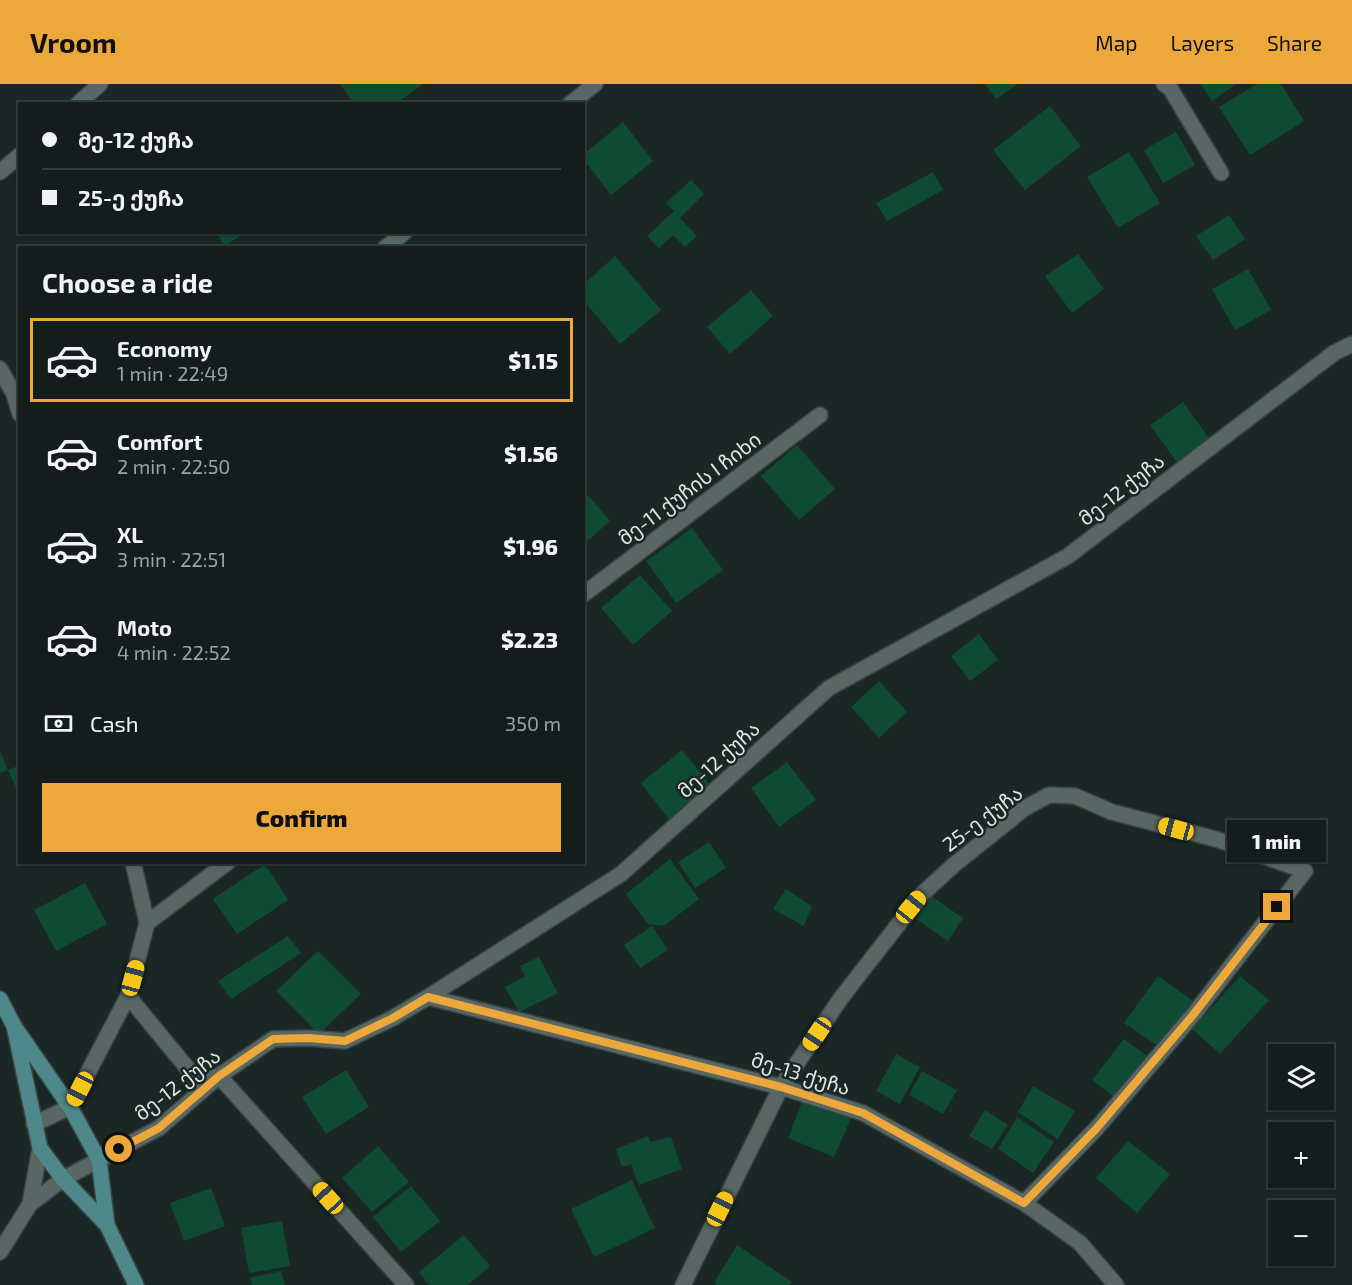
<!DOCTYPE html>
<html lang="en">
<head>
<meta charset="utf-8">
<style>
	:root { --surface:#141d1c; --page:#1d2625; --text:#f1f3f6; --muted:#9da2a3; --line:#333b3b; --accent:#eda83b }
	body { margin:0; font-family:"Exo 2","Noto Sans Georgian",sans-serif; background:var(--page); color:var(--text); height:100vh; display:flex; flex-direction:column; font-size:22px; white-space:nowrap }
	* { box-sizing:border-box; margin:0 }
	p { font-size:20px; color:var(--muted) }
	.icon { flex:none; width:33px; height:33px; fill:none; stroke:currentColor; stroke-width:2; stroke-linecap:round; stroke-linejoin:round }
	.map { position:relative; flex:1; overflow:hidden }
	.side { position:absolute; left:18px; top:162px; width:567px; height:618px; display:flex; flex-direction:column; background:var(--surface); border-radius:0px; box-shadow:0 2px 4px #0004,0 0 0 2px var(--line) }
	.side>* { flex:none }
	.banner { position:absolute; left:18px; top:18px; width:567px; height:132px; border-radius:0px; box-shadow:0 2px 4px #0004,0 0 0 2px var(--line); display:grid; align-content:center; height:132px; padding:0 24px; background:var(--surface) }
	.fabs { position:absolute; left:1268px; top:960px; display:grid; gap:12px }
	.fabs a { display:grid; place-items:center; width:66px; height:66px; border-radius:0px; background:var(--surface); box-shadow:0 2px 4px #0004,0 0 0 2px var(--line); font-size:30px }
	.end { position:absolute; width:27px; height:27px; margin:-14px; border:8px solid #eda83b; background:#111; box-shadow:0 0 0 3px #111 }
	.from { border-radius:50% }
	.bubble { position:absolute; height:42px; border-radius:0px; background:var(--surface); box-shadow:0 2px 4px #0004,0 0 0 2px var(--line); font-size:20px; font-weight:800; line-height:42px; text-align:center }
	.car { position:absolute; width:18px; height:36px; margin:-18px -9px; border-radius:8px; box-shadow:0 0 4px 2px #0007; background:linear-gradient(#f5c518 24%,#345 0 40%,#f5c518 0 76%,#345 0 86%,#f5c518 0) }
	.banner b { display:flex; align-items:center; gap:21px; height:57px; font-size:22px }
	.banner b+b { border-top:2px solid var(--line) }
	.banner i { width:15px; height:15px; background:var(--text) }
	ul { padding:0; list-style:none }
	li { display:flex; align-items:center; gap:18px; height:84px; margin:0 12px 9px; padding:0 12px; border:3px solid transparent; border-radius:0px }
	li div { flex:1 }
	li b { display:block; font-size:22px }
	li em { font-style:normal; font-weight:800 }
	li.selected { border-color:var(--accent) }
	li>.icon { width:54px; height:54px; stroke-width:1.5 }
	h2 { padding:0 24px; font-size:27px; line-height:72px }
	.pay { display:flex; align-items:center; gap:15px; height:66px; padding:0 24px; font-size:22px }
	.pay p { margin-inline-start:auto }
	.cta { display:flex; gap:12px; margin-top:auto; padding:12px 24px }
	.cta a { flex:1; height:69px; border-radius:0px; background:var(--accent); color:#111; font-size:24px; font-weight:800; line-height:69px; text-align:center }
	header { display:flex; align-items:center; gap:36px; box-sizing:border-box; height:84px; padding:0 30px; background:var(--accent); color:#111 }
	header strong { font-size:28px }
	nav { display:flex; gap:33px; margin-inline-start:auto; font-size:21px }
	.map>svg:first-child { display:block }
	.building { fill:#0f4b32 }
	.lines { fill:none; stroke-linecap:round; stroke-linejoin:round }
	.minor-casing { stroke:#384442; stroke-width:18 }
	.secondary-casing { stroke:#384442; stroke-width:18 }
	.minor { stroke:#586764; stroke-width:15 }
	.secondary { stroke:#4e888a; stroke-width:15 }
	.route { stroke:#eda83b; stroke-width:8 }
	.labels { text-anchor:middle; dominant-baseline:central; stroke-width:5; stroke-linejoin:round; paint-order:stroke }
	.street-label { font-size:20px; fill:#dee7e5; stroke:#1a2725 }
</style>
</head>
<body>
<header>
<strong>Vroom</strong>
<nav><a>Map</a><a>Layers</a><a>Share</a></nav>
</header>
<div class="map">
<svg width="1352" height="1201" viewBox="0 0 1352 1201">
	<rect width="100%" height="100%" fill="#1a2725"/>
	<path class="building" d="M340 0H423L395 20H354Z
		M985 0H1018L996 15Z
		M1201 0H1236L1212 17Z
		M1257 0H1281L1304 37 1250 71 1219 23Z
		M1050 22 1081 62 1025 106 993 66Z
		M623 38 653 77 611 111 584 76V70Z
		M1176 48 1195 81 1163 99 1144 66Z
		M1129 68 1160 119 1118 144 1087 93Z
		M933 88 943 106 887 137 876 119Z
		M691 96 704 110 680 134 697 152 685 163 673 151 659 164 647 152 674 127 666 119Z
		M1229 131 1245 155 1213 176 1196 152Z
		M216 148H246L225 162Z
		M1078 170 1104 205 1072 229 1045 192Z
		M615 172 661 226 620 260 584 217V200Z
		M1248 185 1271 226 1235 246 1212 205Z
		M751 206 773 232 730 270 707 243Z
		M1183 318 1213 360 1180 383 1150 341Z
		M797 361 835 405 799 436 761 392Z
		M588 411 610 437 585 459 584 414Z
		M692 444 723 486 676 519 646 477Z
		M640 491 672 527 633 561 601 524Z
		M979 550 998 576 970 597 951 572Z
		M879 597 907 628 879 654 851 623Z
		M682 666 712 703 670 737 641 699Z
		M0 667 8 686 0 689Z
		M787 678 816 716 779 743 751 704Z
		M20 681V713L8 686Z
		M709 758 726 784 695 804 678 778Z
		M670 775 699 815 664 842 648 840 626 810Z
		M265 780 288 816 237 850 213 815Z
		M85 799 107 840 56 867 34 826Z
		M786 805 812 822 804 842 773 825Z
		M931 812 963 834 948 857 916 835Z
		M652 842 668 866 640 884 624 861Z
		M288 852 301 869 231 915 218 897Z
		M318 867 361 910 319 950 276 907Z
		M539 873 558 909 519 928 505 903 525 892 520 882Z
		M1158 892 1193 917 1159 963 1124 939Z
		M1240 892 1269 916 1220 970 1192 945Z
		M1124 955 1147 972 1114 1013 1092 996Z
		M896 970 920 983 900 1020 876 1007Z
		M346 986 369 1023 326 1050 302 1013Z
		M922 987 957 1006 943 1030 909 1011Z
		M1033 1002 1075 1027 1058 1055 1018 1028Z
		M804 1013 852 1032 834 1073 788 1054Z
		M985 1026 1008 1041 992 1065 969 1052Z
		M1017 1033 1054 1058 1033 1089 998 1065Z
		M648 1052 650 1058 671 1053 682 1085 639 1101 631 1080 622 1083 616 1065Z
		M1128 1057 1170 1090 1137 1129 1096 1094Z
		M378 1062 409 1098 372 1128 342 1094Z
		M632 1096 655 1144 594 1173 571 1125Z
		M411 1102 440 1137 401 1168 373 1133Z
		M211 1104 225 1142 184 1157 170 1119Z
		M282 1137 290 1182 249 1189 241 1144Z
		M464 1151 490 1182 468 1201H429L419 1188Z
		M737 1161 792 1198 789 1201H717L714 1199Z
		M281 1187 285 1201H252L250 1194Z"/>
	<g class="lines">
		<g class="minor-casing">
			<path id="minor" d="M1164 0 1170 4 1221 89
				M78 20 100 0
				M570 20 595 0
				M0 88 20 71
				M385 164 405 148
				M0 285 14 310 20 330
				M584 510 820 331
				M147 839 228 778
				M128 912 197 996 219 992 406 1201
				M428 913 781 1003 863 1029 1024 1119 1080 1159 1116 1201
				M34 1040 70 1023 128 912 147 839 133 778
				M30 1120 40 1064
				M0 1168 30 1120 63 1095 159 1044 219 992 273 955 308 954 345 957 393 934 428 913 621 790 829 604 1068 472 1334 269 1352 260
				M683 1201 781 1003 841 914 922 810 955 780 1025 724 1049 711 1075 712 1112 728 1219 756 1305 787 1193 931 1096 1045 1024 1119"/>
		</g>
		<g class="secondary-casing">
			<path id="secondary" d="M0 915 14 942 70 1023 99 1076 107 1141
				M14 942 40 1064 63 1095 107 1141 136 1201"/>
		</g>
		<use href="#minor" class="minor"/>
		<use href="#secondary" class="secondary"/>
	</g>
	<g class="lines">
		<path class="route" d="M119 1065 159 1044 219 992 273 955 308 954 345 957 393 934 428 913 781 1003 863 1029 1024 1119 1096 1045 1193 931 1277 823"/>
	</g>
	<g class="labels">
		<g class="street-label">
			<text transform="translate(689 404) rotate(-37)">მე-11 ქუჩის I ჩიხი</text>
			<text transform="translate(1121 405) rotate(-38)">მე-12 ქუჩა</text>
			<text transform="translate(718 675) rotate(-42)">მე-12 ქუჩა</text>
			<text transform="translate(982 734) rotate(-37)">25-ე ქუჩა</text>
			<text transform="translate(801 989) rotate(17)">მე-13 ქუჩა</text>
			<text transform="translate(177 1000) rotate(-38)">მე-12 ქუჩა</text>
		</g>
	</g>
</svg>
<div class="fabs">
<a><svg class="icon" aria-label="layers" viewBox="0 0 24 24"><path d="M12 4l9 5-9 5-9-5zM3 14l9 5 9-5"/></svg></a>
<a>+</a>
<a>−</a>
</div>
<i class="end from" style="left:119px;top:1065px"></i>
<i class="end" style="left:1277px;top:823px"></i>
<div class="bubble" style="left:1227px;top:736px;width:99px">1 min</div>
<i class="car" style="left:1176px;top:745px;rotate:285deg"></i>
<i class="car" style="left:911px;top:823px;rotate:39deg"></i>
<i class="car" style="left:133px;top:894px;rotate:15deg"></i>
<i class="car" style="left:817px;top:950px;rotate:214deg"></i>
<i class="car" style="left:80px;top:1005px;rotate:207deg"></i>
<i class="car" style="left:328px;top:1114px;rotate:318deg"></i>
<i class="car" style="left:720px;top:1125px;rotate:26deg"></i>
<div class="banner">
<b><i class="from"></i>მე-12 ქუჩა</b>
<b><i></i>25-ე ქუჩა</b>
</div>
<section class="side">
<h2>Choose a ride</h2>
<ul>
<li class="selected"><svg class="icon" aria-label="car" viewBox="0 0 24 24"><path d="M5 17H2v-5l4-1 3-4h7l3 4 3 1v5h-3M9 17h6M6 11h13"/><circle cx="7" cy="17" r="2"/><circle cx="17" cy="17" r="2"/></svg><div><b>Economy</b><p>1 min · 22:49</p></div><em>$1.15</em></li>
<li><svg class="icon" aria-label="car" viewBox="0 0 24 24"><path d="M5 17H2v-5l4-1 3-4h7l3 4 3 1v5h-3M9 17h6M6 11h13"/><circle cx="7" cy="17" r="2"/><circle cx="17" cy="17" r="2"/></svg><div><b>Comfort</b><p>2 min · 22:50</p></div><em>$1.56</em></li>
<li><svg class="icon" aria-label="car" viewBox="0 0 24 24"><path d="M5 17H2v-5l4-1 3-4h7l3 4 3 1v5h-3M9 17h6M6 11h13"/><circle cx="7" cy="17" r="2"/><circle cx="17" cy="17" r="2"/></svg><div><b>XL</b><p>3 min · 22:51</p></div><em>$1.96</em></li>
<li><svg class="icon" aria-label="car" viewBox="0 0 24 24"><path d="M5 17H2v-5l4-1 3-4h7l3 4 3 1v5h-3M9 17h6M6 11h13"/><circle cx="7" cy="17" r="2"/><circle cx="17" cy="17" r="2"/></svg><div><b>Moto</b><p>4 min · 22:52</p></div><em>$2.23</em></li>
</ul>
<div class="pay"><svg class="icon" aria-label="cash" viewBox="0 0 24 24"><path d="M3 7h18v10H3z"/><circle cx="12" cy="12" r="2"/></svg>Cash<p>350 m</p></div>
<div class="cta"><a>Confirm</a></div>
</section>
</div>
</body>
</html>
